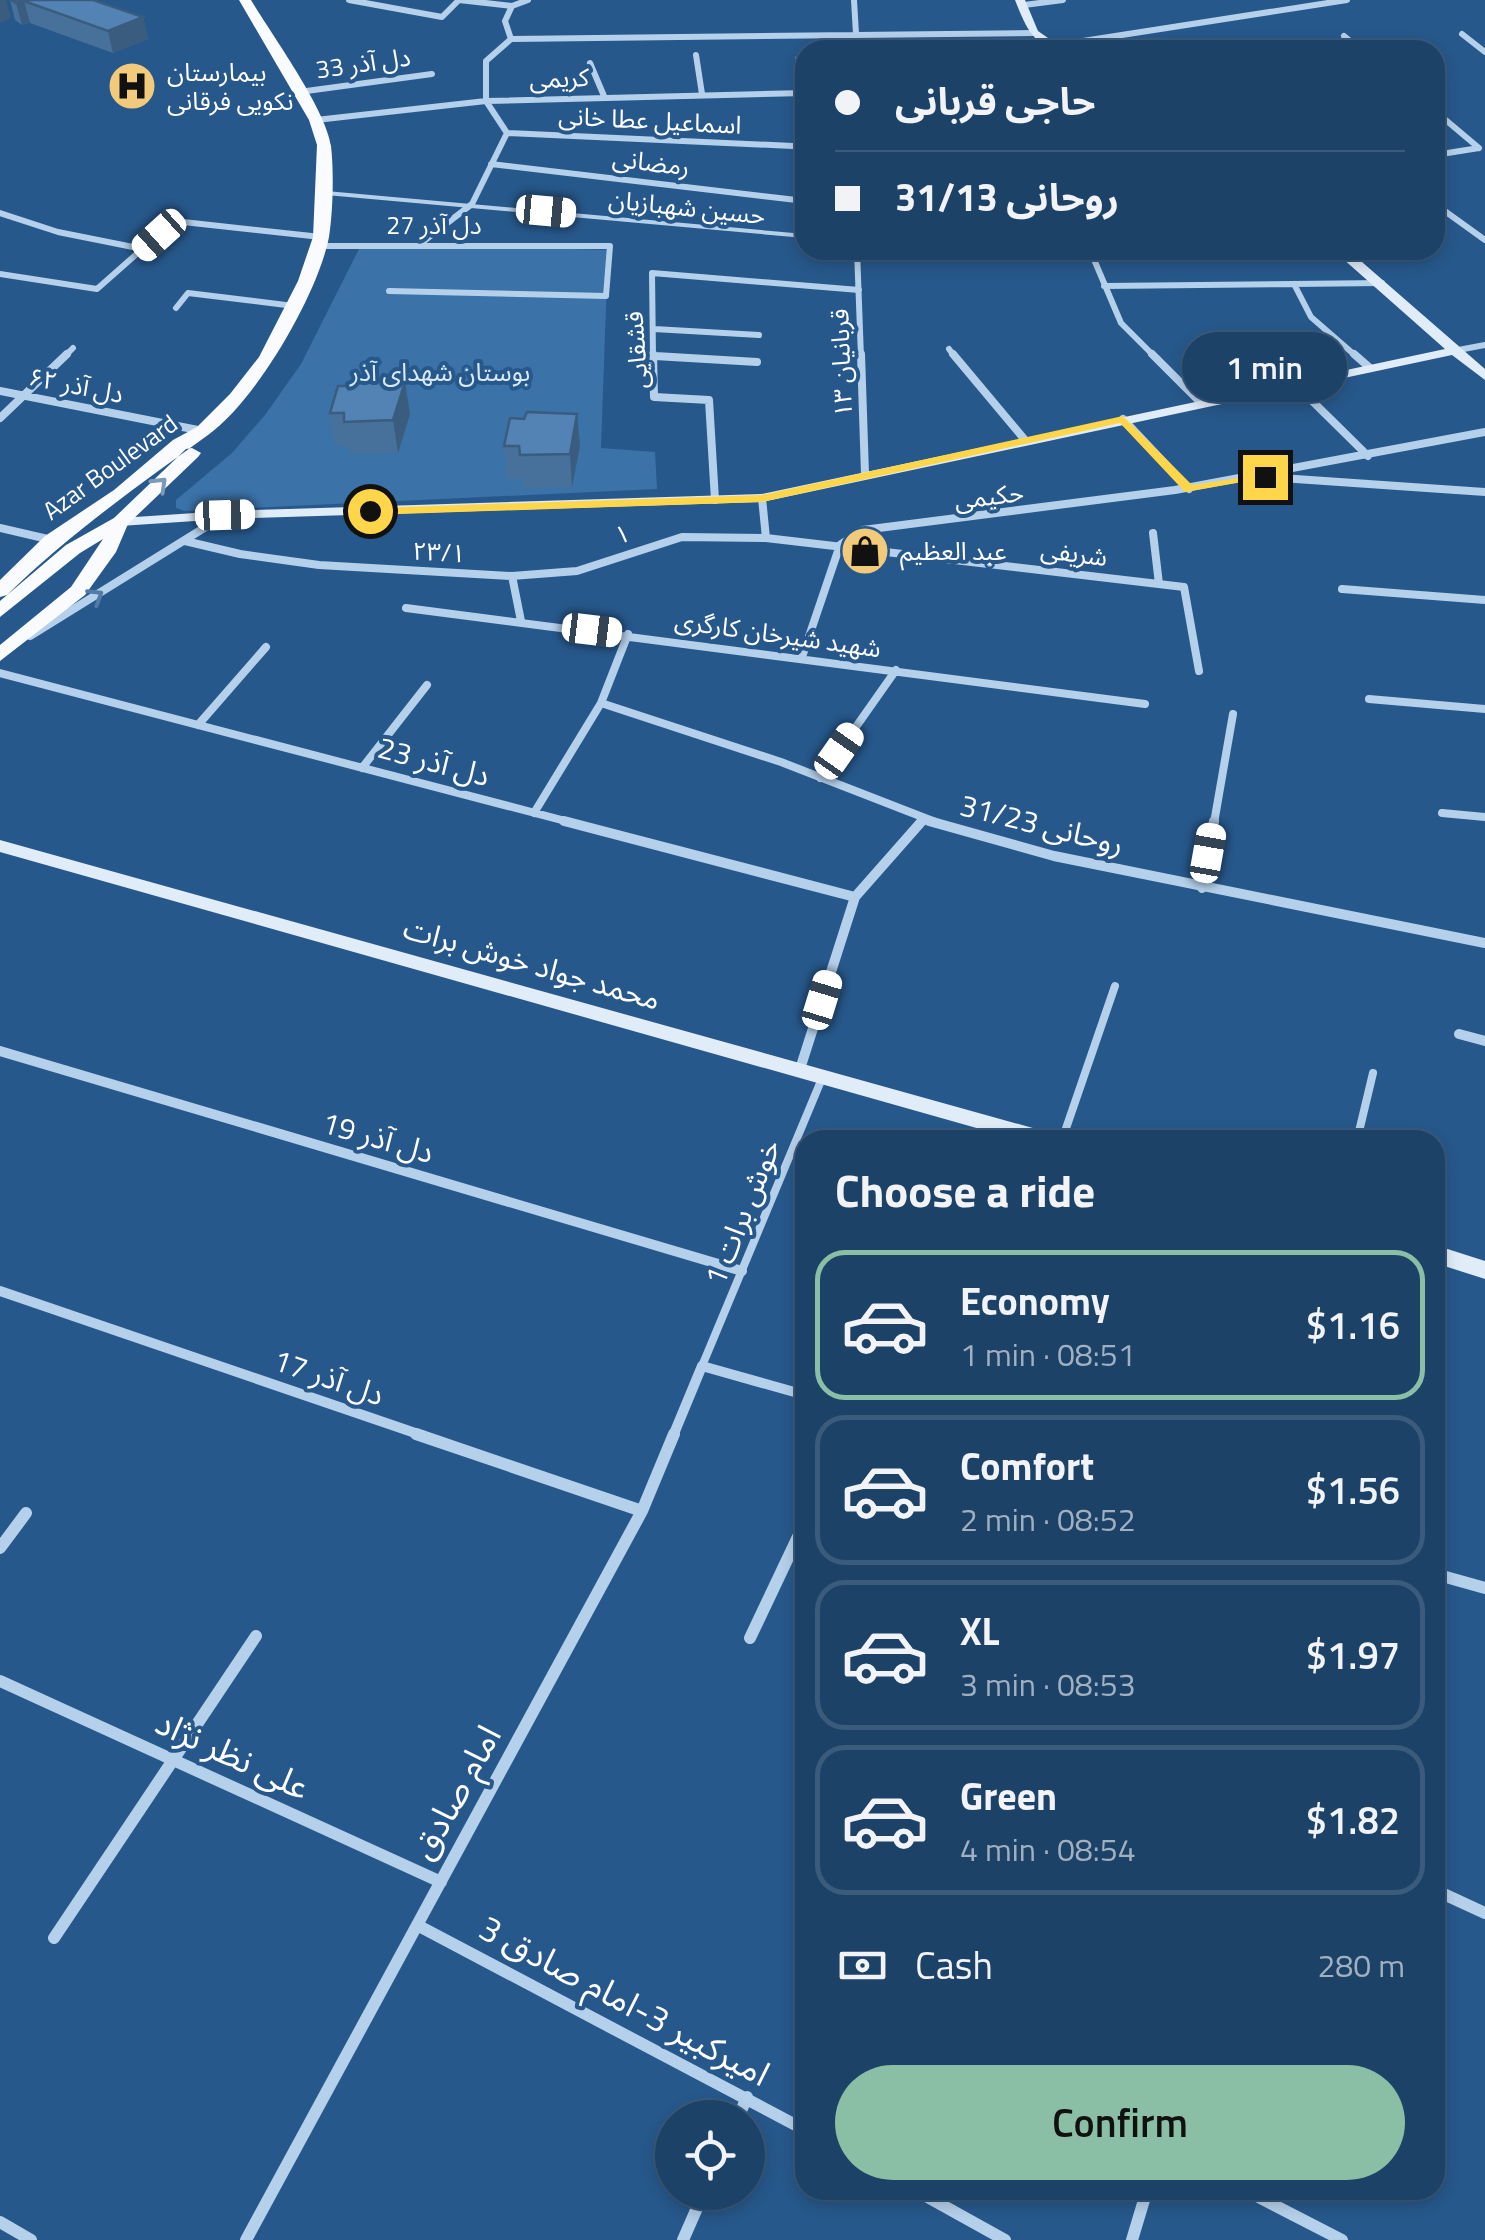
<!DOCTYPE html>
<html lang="en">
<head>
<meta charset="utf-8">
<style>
	:root { --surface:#1d4268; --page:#2a4d71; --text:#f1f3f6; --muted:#a0b0c0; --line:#3b5b7c; --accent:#8abfa5 }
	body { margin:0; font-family:"Titillium Web","Noto Sans Arabic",sans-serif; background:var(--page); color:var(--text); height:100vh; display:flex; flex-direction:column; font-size:38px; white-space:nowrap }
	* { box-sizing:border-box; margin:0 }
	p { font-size:32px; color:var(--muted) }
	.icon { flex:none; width:55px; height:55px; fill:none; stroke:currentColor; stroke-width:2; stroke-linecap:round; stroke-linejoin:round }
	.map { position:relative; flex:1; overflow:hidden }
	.panel { position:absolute; left:795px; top:1130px; width:650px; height:1070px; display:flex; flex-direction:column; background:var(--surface); border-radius:30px; box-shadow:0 5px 15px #0003,0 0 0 2px var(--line) }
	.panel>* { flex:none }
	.top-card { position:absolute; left:795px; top:40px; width:650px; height:220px; border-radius:30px; box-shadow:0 5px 15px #0003,0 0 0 2px var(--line); display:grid; align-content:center; height:220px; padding:0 40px; background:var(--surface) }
	.tools { position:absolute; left:655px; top:2100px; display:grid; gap:20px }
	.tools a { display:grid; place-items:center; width:110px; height:110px; border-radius:50%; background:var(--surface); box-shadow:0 5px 15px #0003,0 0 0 2px var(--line); font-size:50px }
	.end { position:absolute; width:45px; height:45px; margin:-22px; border:12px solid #ffd54a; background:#111; box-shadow:0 0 0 5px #111 }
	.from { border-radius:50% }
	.bubble { position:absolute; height:70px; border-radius:35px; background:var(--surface); box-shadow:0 5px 15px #0003,0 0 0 2px var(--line); font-size:32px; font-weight:600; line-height:70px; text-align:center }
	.car { position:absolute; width:30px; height:60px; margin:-30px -15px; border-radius:12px; box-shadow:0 0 8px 2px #0007; background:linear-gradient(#fff 24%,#345 0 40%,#fff 0 76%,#345 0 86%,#fff 0) }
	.top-card b { display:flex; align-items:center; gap:35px; height:95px; font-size:38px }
	.top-card b+b { border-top:2px solid var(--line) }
	.top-card i { width:25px; height:25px; background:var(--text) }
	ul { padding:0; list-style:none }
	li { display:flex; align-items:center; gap:30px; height:150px; margin:0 20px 15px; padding:0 20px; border:5px solid var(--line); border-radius:30px }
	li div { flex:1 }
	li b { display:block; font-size:38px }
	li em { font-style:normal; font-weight:600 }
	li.on { border-color:var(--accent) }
	li>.icon { width:90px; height:90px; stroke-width:1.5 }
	h2 { padding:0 40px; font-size:45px; line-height:120px }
	.pay { display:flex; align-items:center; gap:25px; height:110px; padding:0 40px; font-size:38px }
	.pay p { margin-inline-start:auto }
	.cta { display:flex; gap:20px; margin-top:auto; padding:20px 40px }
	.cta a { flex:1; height:115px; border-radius:60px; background:var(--accent); color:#111; font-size:40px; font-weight:600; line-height:115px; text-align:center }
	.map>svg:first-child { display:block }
	.green { fill:#3b72a8 }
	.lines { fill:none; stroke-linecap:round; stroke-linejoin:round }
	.lane-far1 { stroke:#b5d0ea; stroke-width:4 }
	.lane { stroke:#b5d0ea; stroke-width:8 }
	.street-far3 { stroke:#b5d0ea; stroke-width:6 }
	.street-far2 { stroke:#b5d0ea; stroke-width:8 }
	.street-far1 { stroke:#b5d0ea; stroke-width:10 }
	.street { stroke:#b5d0ea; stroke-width:12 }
	.secondary { fill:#e0ecf8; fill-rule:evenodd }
	.primary { fill:#f9fbfe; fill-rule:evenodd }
	.wall { fill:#47719b }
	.shaded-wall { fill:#3a5c7e }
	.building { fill:#5383b4; stroke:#3a5c7e; stroke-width:2.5 }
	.oneway { stroke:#7b99b9 }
	.oneway2 { stroke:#527ca8 }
	.route { fill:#ffd54a }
	.labels { text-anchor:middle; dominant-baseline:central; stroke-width:8; stroke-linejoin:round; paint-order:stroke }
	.far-street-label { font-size:25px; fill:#fff; stroke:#27588b }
	.far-poi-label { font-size:25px; fill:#fff; stroke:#27588b; text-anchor:start }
	.far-park-label { font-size:25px; fill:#d9e9f8; stroke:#27588b }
	.street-label { font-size:30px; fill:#fff; stroke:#27588b }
	.near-street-label { font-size:35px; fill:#fff; stroke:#27588b }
</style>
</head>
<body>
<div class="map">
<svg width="1485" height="2240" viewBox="0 0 1485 2240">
	<rect width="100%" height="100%" fill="#27588b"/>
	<path class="green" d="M362 243 608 250 601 448 655 452 657 489 185 511 176 508V500L232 453 265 415 301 364Z"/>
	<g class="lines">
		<path class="lane-far1" d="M326 193 805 236"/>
		<path class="lane" d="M1062 1140 1115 986
			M1357 1140 1373 1073
			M702 1366 823 1076"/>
		<path class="street-far3" d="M349 0 442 17 459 0 512 6 528 0
			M854 0 856 34
			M1024 5 1063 0
			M1462 34 1485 52
			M1344 36 1361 50
			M511 39 1034 33
			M1051 46 1347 0
			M696 55 702 94
			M805 58 798 59 805 93
			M590 63 604 96
			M299 92 432 74
			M486 101V61L511 39 505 21 512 6
			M1435 111 1479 148
			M316 120 486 101 805 93
			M507 133 793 146
			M1435 155 1479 148
			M491 164 805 201
			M1435 204 1485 240
			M0 213 58 232 143 249
			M420 244 472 204 507 133 486 101
			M318 246H610L606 296 389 291
			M857 250 861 357
			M1090 250 1121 323 1155 357
			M0 274 97 289 174 221 321 237
			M1294 284 1311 317 1357 357
			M1104 286 1382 283
			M176 308 188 293 294 306
			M654 329 759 335
			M949 349 955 357
			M1453 351 1485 345
			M655 356 664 357
			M64 357 73 348
			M653 357 652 273 859 290"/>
		<path class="street-far2" d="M653 354 654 397 709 400 715 500
			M861 354 865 474
			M953 354 1025 440
			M1152 354 1201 403
			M1354 354 1370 368
			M655 356 757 362
			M1295 384 1368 456
			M0 391 203 431
			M0 418 67 354
			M1123 419 1189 489
			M1281 478 1485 492
			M762 498 766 538
			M0 528 52 540
			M1153 533 1159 584
			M185 541 240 554 319 565 512 576 577 571 682 537 766 538 1184 587 1199 671
			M841 544 863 530 1175 490 1485 432
			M512 576 521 621
			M1342 589 1485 600
			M406 608 1145 704
			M30 636 225 515
			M802 657 840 545
			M0 673 573 823
			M1369 699 1485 709
			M601 703 781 762 938 823
			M198 725 266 647
			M362 768 427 685
			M820 778 896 670
			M534 813 601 703 628 634
			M1442 813 1485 817
			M919 823 923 819
			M1214 823 1233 714"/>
		<path class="street-far1" d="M564 821 855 897
			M929 821 1054 856 1485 943
			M1202 888 1214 821
			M1459 1034 1485 1041
			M0 1051 742 1271
			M800 1069 855 897 922 821
			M0 1291 424 1436
			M673 1436 702 1366 805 1395"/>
		<path class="street" d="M416 1434 642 1511
			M0 1548 26 1513
			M1435 1574 1485 1588
			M750 1638 805 1522
			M0 1681 441 1882
			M1435 1890 1485 1913
			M417 1925 805 2130
			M54 1938 256 1636
			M738 2118 747 2097
			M915 2190 1005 2240
			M1245 2190 1342 2240
			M0 2222 31 2240
			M246 2240 642 1511 674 1434
			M683 2240 704 2192
			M1132 2240 1147 2190"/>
		<path class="secondary" d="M1015 0H1025L1038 31 1065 50C1034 50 1025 25 1015 0Z
			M1333 250H1347L1362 262 1485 369V380L1452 355 762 502 225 519 120 526 113 522 120 518 225 511 762 494 1445 349Z
			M0 840 1047 1132 1054 1134 1057 1140H1019L0 852Z
			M1435 1245 1485 1261V1279L1435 1263Z"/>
		<path class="primary" d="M239 0H251C272 35 326 109 331 146 334 172 333 211 329 237 318 294 256 401 208 435 139 485 68 535 7 595L0 597V580L45 536 114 490 173 440 197 427 230 394 259 357 298 281 313 237 317 145 309 120Z
			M192 448 201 453 198 457 128 524 116 552 85 595 0 661V645L71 587 103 539 80 553 0 617V601L66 545 114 518 186 449Z"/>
	</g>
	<path class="wall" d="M10 0H93L143 17 148 39 113 53 30 23 22 25 15 20Z
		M405 382 410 414 398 453 350 454 349 446H335L330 413 353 386Z
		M504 446H580L572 487 524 488 522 479H508Z"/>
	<path class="shaded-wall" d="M0 0H6L11 18 0 23Z
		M24 1 30 23 22 25 16 3Z
		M143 17 148 39 113 53 108 31Z
		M405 382 410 414 398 453 393 420Z
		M577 414 580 446 572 487 570 454Z"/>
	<path class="building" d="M11 0H93L143 17 108 31 24 1 16 3Z
		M356 380 405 382 393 420 344 422V413H330L338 386H353Z
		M527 412 577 414 570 454 520 455 519 446H504L510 418 524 419Z"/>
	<defs><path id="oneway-chevron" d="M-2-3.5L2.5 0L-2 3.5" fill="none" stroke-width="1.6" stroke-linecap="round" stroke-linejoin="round" transform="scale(2.5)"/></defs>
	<use class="oneway" href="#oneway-chevron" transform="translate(160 484) rotate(-44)"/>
	<use class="oneway2" href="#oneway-chevron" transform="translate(96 596) rotate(-32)"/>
	<path class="route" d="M1123 416 1192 485 1265 474 1271 477 1185 492 1120 423 762 502 370 515 364 511 370 508 762 495Z"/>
	<defs>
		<g id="hospital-disc" transform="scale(2.5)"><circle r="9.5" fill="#f2ca7b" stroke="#27588b"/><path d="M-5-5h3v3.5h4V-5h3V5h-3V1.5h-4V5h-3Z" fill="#111"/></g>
		<g id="shop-disc" transform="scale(2.5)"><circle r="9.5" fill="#f2ca7b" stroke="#27588b"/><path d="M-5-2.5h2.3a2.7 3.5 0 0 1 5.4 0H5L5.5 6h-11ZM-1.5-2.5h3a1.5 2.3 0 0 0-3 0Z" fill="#111"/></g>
	</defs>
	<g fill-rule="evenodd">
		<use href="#hospital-disc" x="132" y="86"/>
		<use href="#shop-disc" x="865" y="551"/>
	</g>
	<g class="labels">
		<g class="far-street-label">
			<text transform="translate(363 63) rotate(-8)">دل آذر 33</text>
			<text transform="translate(559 78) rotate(-2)">کریمی</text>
			<text transform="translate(650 120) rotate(3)">اسماعیل عطا خانی</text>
			<text transform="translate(651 162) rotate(7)">رمضانی</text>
			<text transform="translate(687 207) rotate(6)">حسین شهبازیان</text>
			<text x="434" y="225">دل آذر 27</text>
			<text transform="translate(636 350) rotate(-94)">قشقایی</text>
			<text transform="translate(841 363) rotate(-92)">۱۳ قربانیان</text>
			<text transform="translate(76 385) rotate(11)">دل آذر ۶۲</text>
			<text transform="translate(110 467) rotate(-36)">Azar Boulevard</text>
			<text transform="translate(989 496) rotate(-7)">حکیمی</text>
			<text transform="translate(622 534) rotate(-19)">۱</text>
			<text transform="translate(439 552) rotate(3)">۲۳/۱</text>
			<text transform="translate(1074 553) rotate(7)">شریفی</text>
			<text transform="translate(778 634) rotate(8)">شهید شیرخان کارگری</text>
		</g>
		<g class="far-poi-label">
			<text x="167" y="72">بیمارستان<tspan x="167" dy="29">نکویی فرقانی</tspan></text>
			<text x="900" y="551">عبد العظيم</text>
		</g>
		<g class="far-park-label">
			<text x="440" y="372">بوستان شهدای آذر</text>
		</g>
		<g class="street-label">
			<text transform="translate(434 761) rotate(15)">دل آذر 23</text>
			<text transform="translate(1042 824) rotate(14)">روحانی 31/23</text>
			<text transform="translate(532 963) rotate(16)">محمد جواد خوش برات</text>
			<text transform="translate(378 1137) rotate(16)">دل آذر 19</text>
			<text transform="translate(742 1212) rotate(-68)">خوش برات 1</text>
			<text transform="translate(329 1377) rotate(19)">دل آذر 17</text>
		</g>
		<g class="near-street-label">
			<text transform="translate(233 1754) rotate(25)">علی نظر نژاد</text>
			<text transform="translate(455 1792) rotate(-61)">امام صادق</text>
			<text transform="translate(625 2000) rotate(28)">امیرکبیر 3-امام صادق 3</text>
		</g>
	</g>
</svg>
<div class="tools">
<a><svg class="icon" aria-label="locate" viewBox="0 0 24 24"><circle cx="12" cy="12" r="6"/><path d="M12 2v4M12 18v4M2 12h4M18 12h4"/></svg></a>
</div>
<i class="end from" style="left:370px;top:511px"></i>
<i class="end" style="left:1265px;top:477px"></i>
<div class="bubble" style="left:1182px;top:332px;width:165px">1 min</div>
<i class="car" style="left:546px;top:211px;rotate:95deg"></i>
<i class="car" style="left:159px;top:235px;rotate:228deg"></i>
<i class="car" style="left:225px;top:515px;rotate:88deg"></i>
<i class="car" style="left:592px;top:630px;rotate:97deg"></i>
<i class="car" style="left:839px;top:751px;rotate:35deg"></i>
<i class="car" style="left:1208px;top:853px;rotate:10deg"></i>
<i class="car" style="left:822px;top:1000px;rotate:17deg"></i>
<div class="top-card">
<b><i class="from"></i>حاجی قربانی</b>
<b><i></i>روحانی 31/13</b>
</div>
<section class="panel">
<h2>Choose a ride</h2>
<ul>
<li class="on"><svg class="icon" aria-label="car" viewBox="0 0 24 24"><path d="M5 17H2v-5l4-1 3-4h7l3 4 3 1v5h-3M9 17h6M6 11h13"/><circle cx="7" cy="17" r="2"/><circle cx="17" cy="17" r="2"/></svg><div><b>Economy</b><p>1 min · 08:51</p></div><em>$1.16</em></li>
<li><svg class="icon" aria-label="car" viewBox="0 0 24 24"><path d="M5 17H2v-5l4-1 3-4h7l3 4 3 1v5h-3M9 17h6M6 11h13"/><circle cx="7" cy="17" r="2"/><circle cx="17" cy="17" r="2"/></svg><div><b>Comfort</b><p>2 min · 08:52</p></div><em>$1.56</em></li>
<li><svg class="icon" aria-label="car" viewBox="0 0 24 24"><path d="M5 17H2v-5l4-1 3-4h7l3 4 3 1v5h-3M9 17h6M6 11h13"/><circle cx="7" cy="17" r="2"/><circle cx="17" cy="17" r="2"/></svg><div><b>XL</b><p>3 min · 08:53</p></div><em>$1.97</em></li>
<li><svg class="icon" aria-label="car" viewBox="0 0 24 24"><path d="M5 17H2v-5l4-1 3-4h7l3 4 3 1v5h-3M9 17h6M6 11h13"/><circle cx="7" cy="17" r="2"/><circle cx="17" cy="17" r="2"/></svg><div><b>Green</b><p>4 min · 08:54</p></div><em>$1.82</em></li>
</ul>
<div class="pay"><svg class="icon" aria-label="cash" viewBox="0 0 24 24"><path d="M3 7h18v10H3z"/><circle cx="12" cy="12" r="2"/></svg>Cash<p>280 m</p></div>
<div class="cta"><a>Confirm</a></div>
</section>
</div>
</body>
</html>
